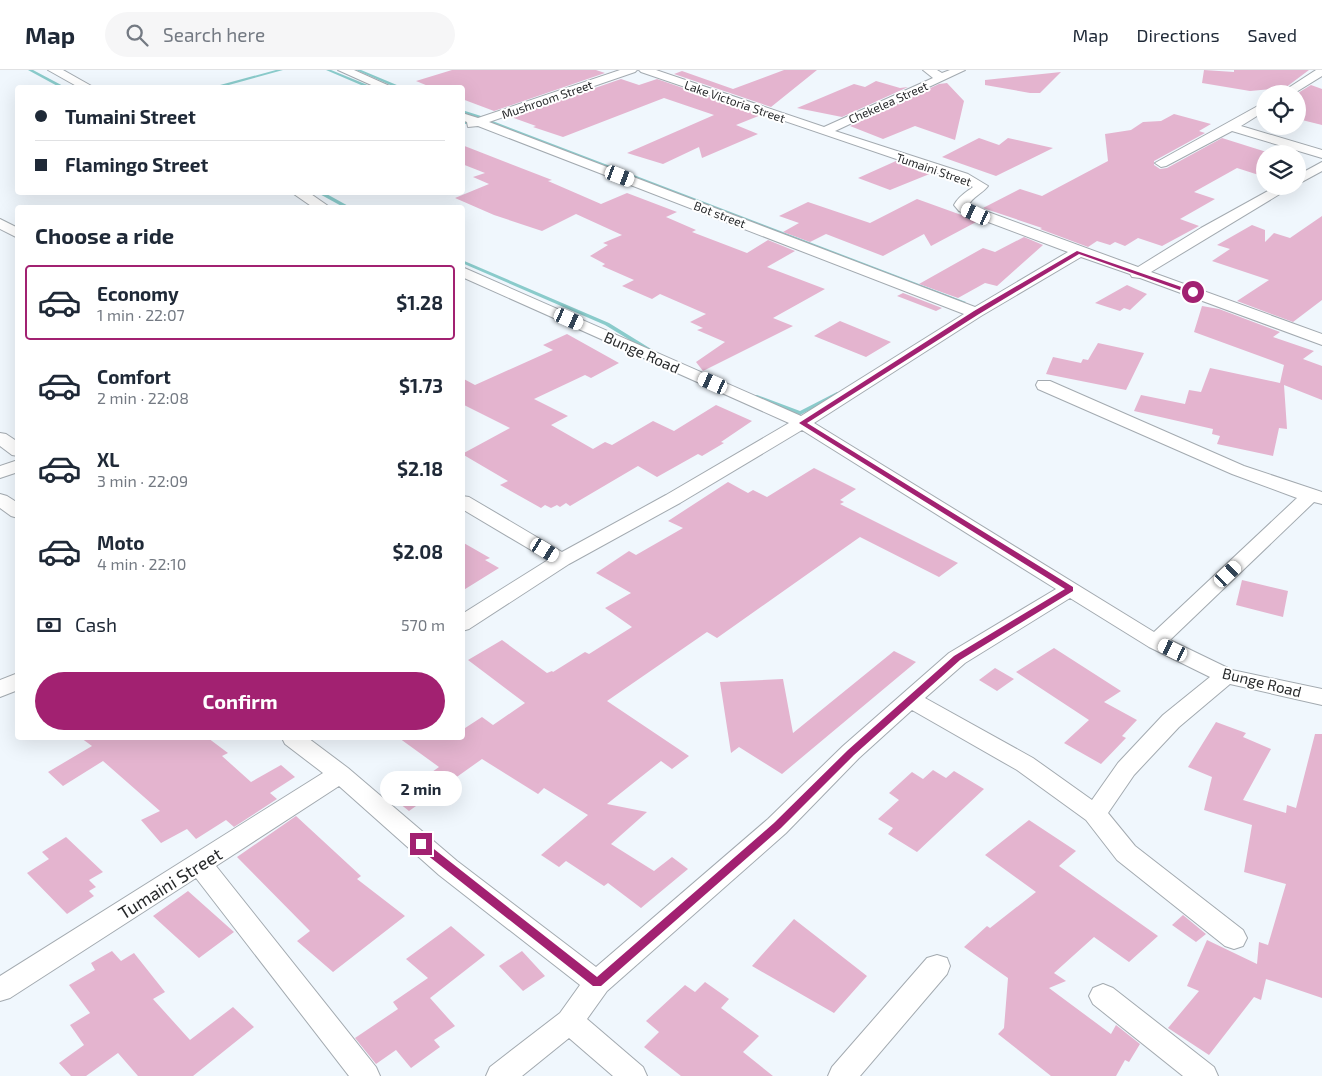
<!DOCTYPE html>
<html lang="en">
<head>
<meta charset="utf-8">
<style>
	:root { --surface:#fff; --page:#f6f6f7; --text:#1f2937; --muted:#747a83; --line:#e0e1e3; --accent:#a22171 }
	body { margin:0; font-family:"Exo 2",sans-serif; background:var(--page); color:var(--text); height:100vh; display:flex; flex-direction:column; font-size:19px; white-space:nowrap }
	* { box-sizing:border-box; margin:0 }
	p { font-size:16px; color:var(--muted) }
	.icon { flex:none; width:28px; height:28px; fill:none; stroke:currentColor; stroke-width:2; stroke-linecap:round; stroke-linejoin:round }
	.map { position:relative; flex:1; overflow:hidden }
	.panel { position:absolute; left:15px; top:135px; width:450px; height:535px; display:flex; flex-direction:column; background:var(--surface); border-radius:5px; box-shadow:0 5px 20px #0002 }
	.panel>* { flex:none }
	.guide { position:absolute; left:15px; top:15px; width:450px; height:110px; border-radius:5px; box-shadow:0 5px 20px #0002; display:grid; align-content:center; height:110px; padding:0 20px; background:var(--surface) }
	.controls { position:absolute; left:1256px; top:15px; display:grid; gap:10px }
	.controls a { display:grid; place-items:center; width:50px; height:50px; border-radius:50%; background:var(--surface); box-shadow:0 5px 20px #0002; font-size:25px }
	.end { position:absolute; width:22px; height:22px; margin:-11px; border:6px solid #a22171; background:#fff; box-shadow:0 0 0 2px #fff }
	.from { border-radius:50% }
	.bubble { position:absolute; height:35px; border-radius:18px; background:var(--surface); box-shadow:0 5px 20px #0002; font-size:16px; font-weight:700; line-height:35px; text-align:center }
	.car { position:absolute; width:15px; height:30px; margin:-15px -8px; border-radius:6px; box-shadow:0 0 4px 1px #0007; background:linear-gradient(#fff 24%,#345 0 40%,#fff 0 76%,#345 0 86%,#fff 0) }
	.guide b { display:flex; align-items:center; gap:18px; height:48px; font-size:19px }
	.guide b+b { border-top:1px solid var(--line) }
	.guide i { width:12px; height:12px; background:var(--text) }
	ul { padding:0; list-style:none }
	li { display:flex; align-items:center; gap:15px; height:75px; margin:0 10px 8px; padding:0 10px; border:2px solid transparent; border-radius:5px }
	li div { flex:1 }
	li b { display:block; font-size:19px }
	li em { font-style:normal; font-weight:700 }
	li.on { border-color:var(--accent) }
	li>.icon { width:45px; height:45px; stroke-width:1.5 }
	h2 { padding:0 20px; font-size:22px; line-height:60px }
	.pay { display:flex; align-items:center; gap:12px; height:55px; padding:0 20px; font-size:19px }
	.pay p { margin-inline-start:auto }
	.cta { display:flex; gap:10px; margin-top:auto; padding:10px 20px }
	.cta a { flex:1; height:58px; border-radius:30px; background:var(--accent); color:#fff; font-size:20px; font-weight:700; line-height:58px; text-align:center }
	header { display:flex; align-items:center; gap:30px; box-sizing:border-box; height:70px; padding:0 25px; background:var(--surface); border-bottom:1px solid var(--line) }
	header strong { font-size:24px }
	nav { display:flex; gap:28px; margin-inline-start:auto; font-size:18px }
	.search { width:350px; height:45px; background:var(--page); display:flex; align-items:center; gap:12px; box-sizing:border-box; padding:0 18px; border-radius:28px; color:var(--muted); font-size:19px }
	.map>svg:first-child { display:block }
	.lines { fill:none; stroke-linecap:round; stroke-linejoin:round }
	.stream { fill:#8acbcb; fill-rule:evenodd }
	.building { fill:#e4b4cf }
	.minor-casing { stroke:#a3aab0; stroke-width:2 }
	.minor { fill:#fff; fill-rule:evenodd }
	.route { fill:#a22171 }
	.labels { text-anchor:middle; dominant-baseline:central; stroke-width:4; stroke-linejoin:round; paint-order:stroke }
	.far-street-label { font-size:12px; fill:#282a2c; stroke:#fff }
	.street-label { font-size:15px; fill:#282a2c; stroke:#fff }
	.near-street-label { font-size:18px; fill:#282a2c; stroke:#fff }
</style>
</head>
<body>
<header>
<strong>Map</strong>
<div class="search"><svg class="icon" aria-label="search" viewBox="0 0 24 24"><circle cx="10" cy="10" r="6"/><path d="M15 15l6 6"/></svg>Search here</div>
<nav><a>Map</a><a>Directions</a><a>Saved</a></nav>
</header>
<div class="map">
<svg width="1322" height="1006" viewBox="0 0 1322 1006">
	<rect width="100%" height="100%" fill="#f0f7fd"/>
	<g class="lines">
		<path class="stream" d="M28 0H33L67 18H61Z
			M276 0H283L218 18H209Z
			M326 0H331L375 18H368Z
			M356 0H361L404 18H397Z
			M462 40 481 46 482 47 480 48 462 43Z
			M475 48 477 49 476 50 466 54H462V51L465 52Z
			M488 50H490L966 232 963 234 961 233 488 52Z
			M316 122H323L352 138H345Z
			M462 190 609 253 656 282 653 284 651 283 605 255 462 193Z
			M837 322 839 323V325L800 345 752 326 753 325H757L800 341Z"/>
	</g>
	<path class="building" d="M452 0H596L605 3 494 41 462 29V18H433L416 11Z
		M784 0H817L771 37 674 4 682 1 733 19Z
		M1204 0 1234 2V0H1309L1285 18 1250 21 1202 13Z
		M1061 2 1040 23H1030L985 15V10Z
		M621 9 639 15 657 9 761 45 736 55 758 64 702 88 699 77 663 94 627 83 714 45 664 28 563 67 533 57 536 56 511 47Z
		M876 11 900 18 908 17 842 47 797 38 854 14 865 17Z
		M947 13 964 31 955 70 915 56 883 69 850 56 939 14Z
		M1311 15 1322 19V55L1298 49V23Z
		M1174 44 1211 54 1199 61 1205 63 1154 91V95L1160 99 1167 98 1222 68 1273 84H1265V107L1237 98 1194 122 1215 129 1180 149 1199 156 1162 176 1138 168 1125 176 1115 172 1110 175 1097 171 1088 177 1040 159 1042 158 983 138 1020 119 1042 126 1108 91 1105 64 1131 60 1143 52 1161 51Z
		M979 68 999 75 1008 68 1053 78 996 106 942 87Z
		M462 75 552 110 548 111 601 134 627 123 677 142 666 147 696 160 692 162 747 183 768 170 795 181 767 197 825 219 773 248 793 256 703 301 696 292 725 272 697 260 703 258 690 252 706 244 660 224 652 229 622 216 634 210 602 196 605 194 590 186 608 175 603 173 622 165 576 144 542 161 494 145 455 128 489 114 473 107 485 103 462 94Z
		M896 91 932 103 890 120 858 108Z
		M917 129 978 151 931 176 924 164 883 186 826 164 810 172 783 162 799 153 779 146 808 132 870 153Z
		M1322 146V230L1293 252 1237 231 1269 210 1212 191 1230 179 1217 175 1252 155 1265 160V172L1274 163 1290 168Z
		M1024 167 1043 175 997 216 985 213 958 228 919 214 983 178 995 182Z
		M1127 215 1147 224 1130 240 1124 238 1120 241 1095 233Z
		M903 223 942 238 936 241 897 226Z
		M1202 236 1219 239 1280 262 1273 267 1314 281 1303 289 1322 296V330L1284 315 1287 359 1279 358 1273 386 1217 374 1220 366 1212 364 1213 359 1134 341 1141 325 1185 334 1189 320 1201 322 1210 298 1280 313 1284 295 1194 262Z
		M840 251 891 272 866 287 814 266Z
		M567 264 619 293 591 308 585 305 534 329 568 346 551 355 593 379 605 372 612 375 653 351 674 361 716 335 752 351 721 372 724 373 702 386 698 384 657 407 638 396 570 436 566 433 560 437 557 435 551 438 545 435 541 438 500 415 508 411 462 384 510 358 462 334V308L475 315 553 280 543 275Z
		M1098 273 1144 283 1126 320 1046 304 1053 287 1081 293 1083 289 1088 290Z
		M814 398 856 419 840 430 844 432 840 434 958 493 939 507 860 467 717 568 707 562 607 631 689 686 672 699 661 691 607 734 647 742 611 774 654 801 672 787 688 799 641 838 608 813 604 816 566 791 559 797 541 785 588 745 544 718 538 724 482 689 409 741 394 729 439 697 399 668H462V660L482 647 493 655 525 633 468 590 502 570 547 603 552 601 553 602 585 582 589 584 632 557 605 538 631 523 596 503 629 481 636 485 683 458 668 451 728 412 748 423 753 420 767 427Z
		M462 472 490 488 485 490 499 498 462 521Z
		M1242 510 1288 521 1283 547 1236 535Z
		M1054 578 1121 621 1104 632 1137 650 1122 666 1126 668 1101 694 1064 673 1089 650 1016 602Z
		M894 581 916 592 782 704 739 677 731 683 720 612 783 609 793 663Z
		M995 598 1014 609 997 621 979 610Z
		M1216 652 1246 663 1243 667 1271 679 1243 730 1286 743 1287 735 1296 738 1315 664H1322V928L1266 909 1261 930 1254 927 1209 985 1168 958 1199 921 1187 916 1207 870 1257 894 1259 872 1268 875 1286 814 1244 802 1252 755 1204 740 1212 707 1188 697Z
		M81 668H208L228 683 222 686 251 712 281 695 295 707 270 723 277 729 234 757 226 750 196 769 187 759 161 773 141 750 160 741 103 691 63 716 48 702 92 676Z
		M933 700 946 708 954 701 984 719 917 782 888 764 893 758 878 749 899 730 889 723 912 702 923 709Z
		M296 746 361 806 357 809 405 846 333 902 297 871 310 861 237 787Z
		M1029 750 1076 781 1059 796 1158 866 1129 892 1094 867 1054 903 1066 911 1049 918 1111 964 1116 955 1140 974 1129 992 1125 990 1116 1006H1051L998 964 1004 958 1008 908 964 877 987 856 990 858 1036 822 985 785Z
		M66 767 103 802 89 810 96 817 89 821 94 826 67 844 27 803 49 789 42 782Z
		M188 821 234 862 199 888 153 846Z
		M1183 845 1206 864 1196 872 1172 855Z
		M794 849 867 906 834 943 752 896Z
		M451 856 485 885 430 928 455 956 434 970 440 977 411 998 396 980 376 994 355 968 398 939 393 932 428 908 406 889Z
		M112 881 121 891 134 883 165 922 153 929 190 970 233 937 254 957 193 1006H138L118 983 86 1006H71L59 993 84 975 70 955 90 943 69 915 95 900 91 893Z
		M522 881 545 906 523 921 499 896Z
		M705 912 729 929 721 938 759 966 743 982 773 1006H681L644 977 659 962 646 951 685 915 695 922Z"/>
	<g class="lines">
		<g class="minor-casing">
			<path id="minor" d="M48 0H63L95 18H80Z
				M338 0H354L394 18H378Z
				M620 0H637L635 2 489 52 975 237 1068 182 959 141 954 135C959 126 965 123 973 117L958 110 641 2 639 0H656L824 57 933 8 923 0H937L942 3 950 0H965L835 61 968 104 988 116C983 123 971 128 969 135L1138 197 1201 158 1277 116H1293L1151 202 1322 264V275L1140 208 1132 207 1130 204 1081 187 981 246 814 353 1154 562 1297 428 1232 404 1038 319 1036 315 1038 311H1050L1244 396 1322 422V434L1314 432 1170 570 1232 600 1322 619V635L1230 614 1179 657 1134 705 1108 743 1135 776 1243 860 1247 868 1243 876 1234 879 1225 876 1117 790 1086 750 1017 700 912 640 859 688 786 763 607 921 587 949 643 997 647 1006H613L569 968 522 1006H486L490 997 560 943 580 915 439 805 339 716 216 796 376 997 380 1006H349L196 808 10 928 0 931V906L323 703 285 674 282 668H308L348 698 457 791 596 897 768 749 843 676 949 583 1056 519 802 360 680 433 569 494 469 559 462 561V544L548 490 462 439V426L469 427 562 482 666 425 789 353 462 207V197L801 346 964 244 478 56 468 57 467 52 462 50V43L478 48ZM1070 528 1149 577 1210 607 1163 645 1118 693 1092 730 1033 688 925 628 965 593Z
				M1316 0H1322V6L1293 24H1279Z
				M1265 32V41L1241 56 1322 80V88L1232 61 1166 96 1161 97 1155 93Z
				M1322 92V101L1298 114V105Z
				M291 122H308L331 138H314Z
				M0 149 18 158V168L0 159Z
				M0 363 6 364 18 372V386L12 385 0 376Z
				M18 390V402L0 408V396Z
				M0 424 7 426 18 433V448L11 446 0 438Z
				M18 603V620L0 627V610Z
				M937 885 947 888 950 896 947 904 860 1006H828L832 997 927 888Z
				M1103 914 1113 918 1214 997 1218 1006H1183L1093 934 1089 926 1093 918Z"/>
		</g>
		<use href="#minor" class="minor"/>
	</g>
	<path class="route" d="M1077 181 1196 222 1191 224 1079 184 979 244 807 353 1073 517V521L960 590 854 685 781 758 601 916H593L417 777V772H425L597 907 774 753 848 680 954 586 1065 519 799 353 974 241Z"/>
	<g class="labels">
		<g class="far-street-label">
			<text transform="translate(547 29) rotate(-19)">Mushroom Street</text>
			<text transform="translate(735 31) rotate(19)">Lake Victoria Street</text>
			<text transform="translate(888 32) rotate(-24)">Chekelea Street</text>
			<text transform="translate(934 99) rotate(19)">Tumaini Street</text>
			<text transform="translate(720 144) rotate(21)">Bot street</text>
		</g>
		<g class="street-label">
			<text transform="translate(642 282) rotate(24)">Bunge Road</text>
			<text transform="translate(1262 612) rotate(14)">Bunge Road</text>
		</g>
		<g class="near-street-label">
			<text transform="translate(170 813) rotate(-32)">Tumaini Street</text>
		</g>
	</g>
</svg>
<div class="controls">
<a><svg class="icon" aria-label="locate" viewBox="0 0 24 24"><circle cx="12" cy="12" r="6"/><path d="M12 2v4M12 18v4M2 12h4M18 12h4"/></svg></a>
<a><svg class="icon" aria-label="layers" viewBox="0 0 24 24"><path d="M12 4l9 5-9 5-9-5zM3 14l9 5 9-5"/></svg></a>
</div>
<i class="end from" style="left:1193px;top:222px"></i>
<i class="end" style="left:421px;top:774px"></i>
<div class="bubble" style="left:380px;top:701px;width:82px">2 min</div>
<i class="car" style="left:620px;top:106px;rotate:111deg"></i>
<i class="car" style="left:976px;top:144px;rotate:295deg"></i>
<i class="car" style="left:569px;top:249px;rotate:114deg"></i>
<i class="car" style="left:713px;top:313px;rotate:294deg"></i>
<i class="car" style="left:545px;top:480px;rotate:121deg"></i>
<i class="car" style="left:1228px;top:504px;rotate:47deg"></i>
<i class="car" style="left:1173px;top:580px;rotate:296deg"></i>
<div class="guide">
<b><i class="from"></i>Tumaini Street</b>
<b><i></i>Flamingo Street</b>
</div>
<section class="panel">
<h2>Choose a ride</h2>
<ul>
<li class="on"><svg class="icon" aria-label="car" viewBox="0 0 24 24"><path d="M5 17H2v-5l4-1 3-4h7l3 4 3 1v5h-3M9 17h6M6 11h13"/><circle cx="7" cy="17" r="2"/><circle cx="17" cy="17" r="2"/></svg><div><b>Economy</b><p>1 min · 22:07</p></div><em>$1.28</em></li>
<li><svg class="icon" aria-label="car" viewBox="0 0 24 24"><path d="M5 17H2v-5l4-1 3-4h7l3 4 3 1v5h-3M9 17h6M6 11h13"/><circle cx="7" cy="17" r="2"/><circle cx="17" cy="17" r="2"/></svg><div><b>Comfort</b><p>2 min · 22:08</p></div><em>$1.73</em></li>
<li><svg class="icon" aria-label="car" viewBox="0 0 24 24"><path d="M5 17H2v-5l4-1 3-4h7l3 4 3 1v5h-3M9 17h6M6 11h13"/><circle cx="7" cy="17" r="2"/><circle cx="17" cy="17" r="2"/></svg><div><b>XL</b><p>3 min · 22:09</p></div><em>$2.18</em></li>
<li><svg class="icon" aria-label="car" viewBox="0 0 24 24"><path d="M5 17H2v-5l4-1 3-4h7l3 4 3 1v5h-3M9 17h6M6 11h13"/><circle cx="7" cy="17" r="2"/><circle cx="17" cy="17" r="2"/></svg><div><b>Moto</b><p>4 min · 22:10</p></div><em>$2.08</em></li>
</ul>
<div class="pay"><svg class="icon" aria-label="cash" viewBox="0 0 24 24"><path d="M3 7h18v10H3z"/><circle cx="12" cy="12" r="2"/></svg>Cash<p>570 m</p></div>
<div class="cta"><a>Confirm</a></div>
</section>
</div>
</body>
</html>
